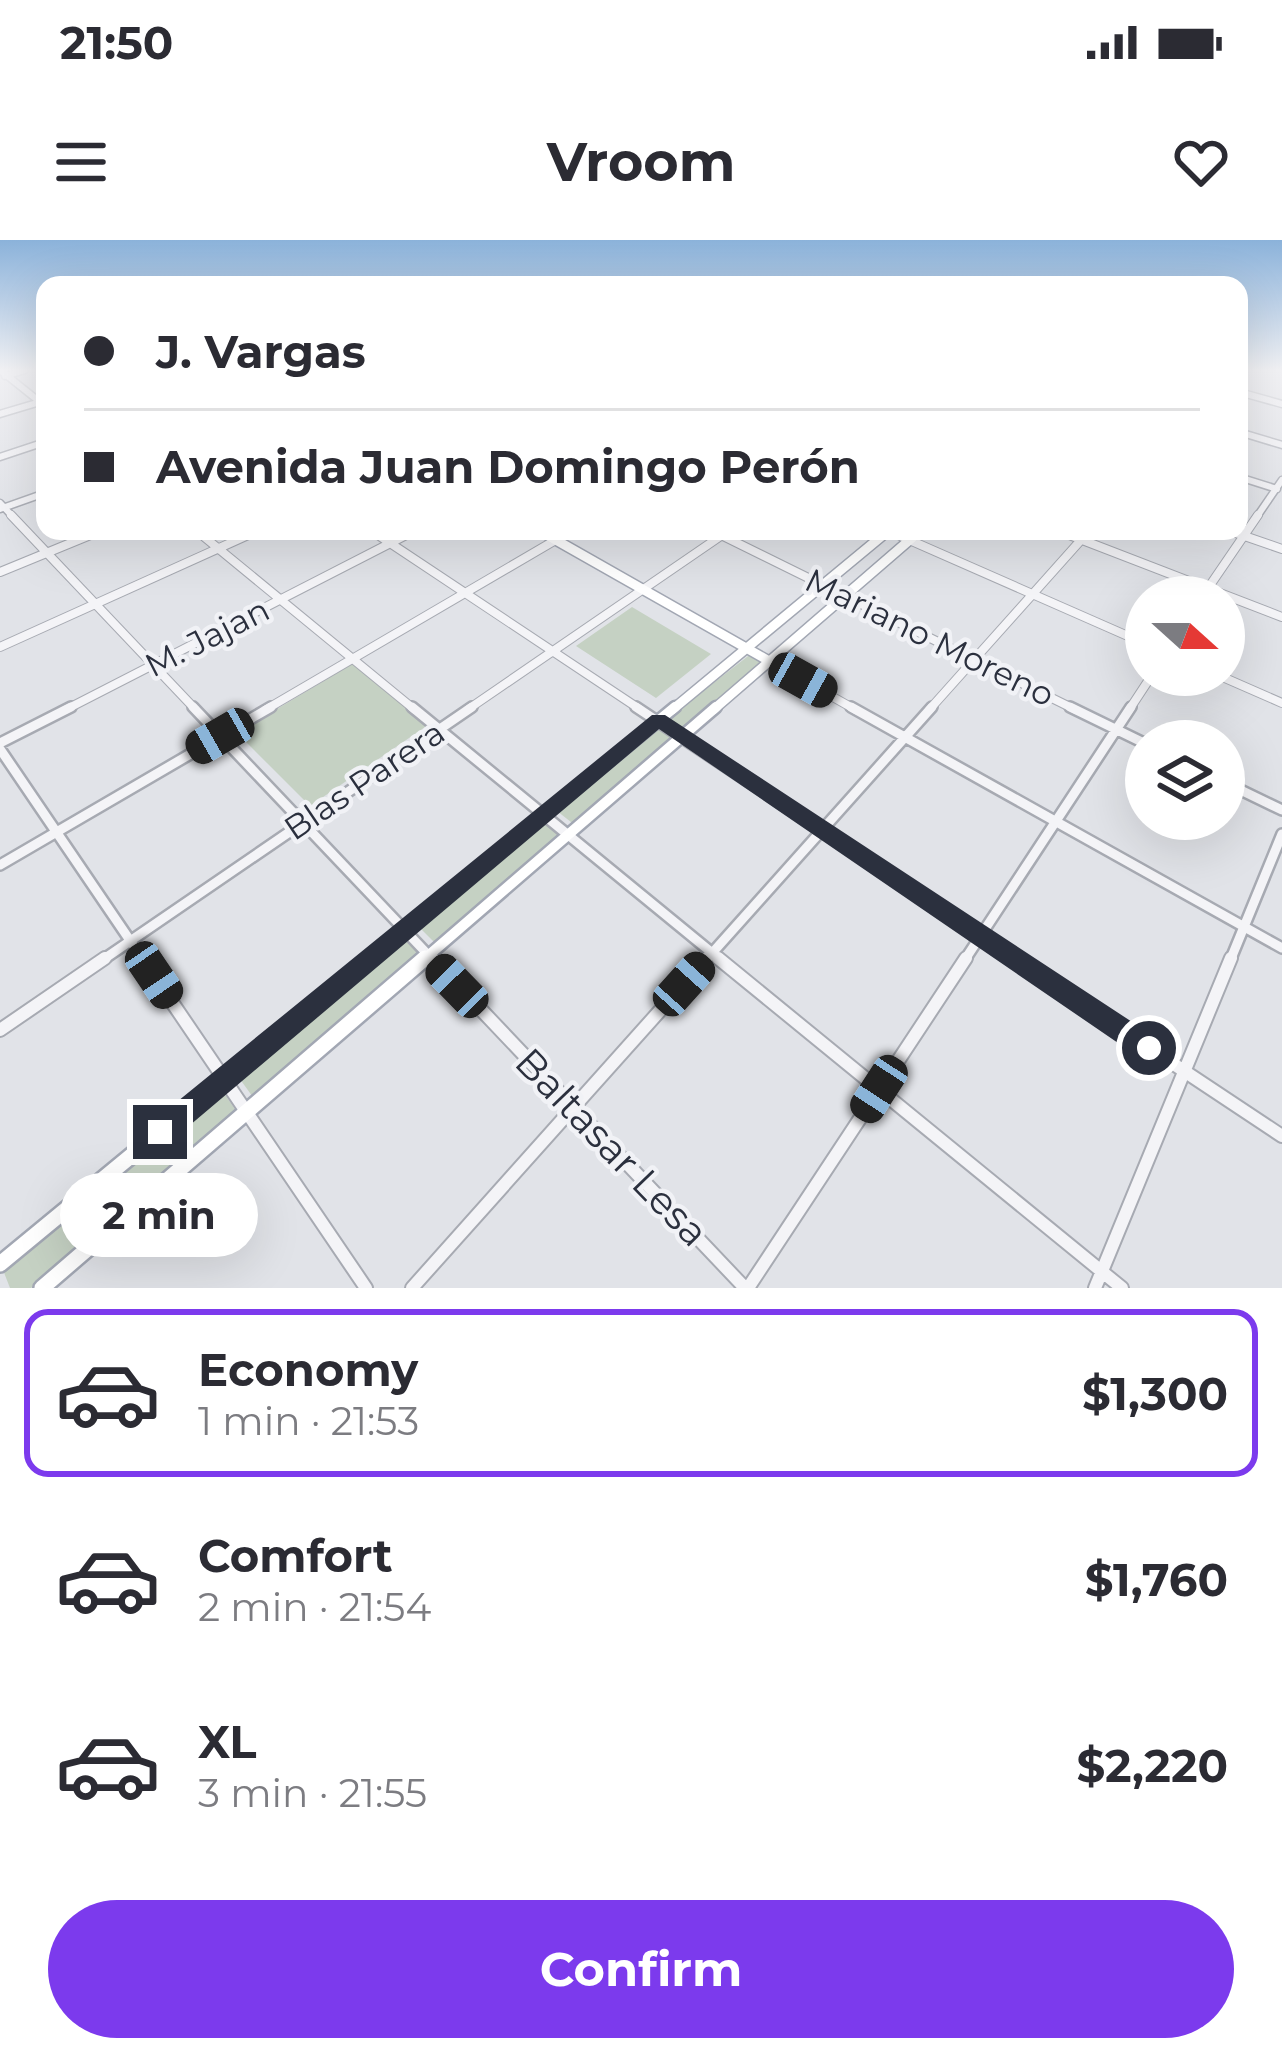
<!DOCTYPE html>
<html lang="en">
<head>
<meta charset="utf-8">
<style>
	:root { --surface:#fff; --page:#f7f7f7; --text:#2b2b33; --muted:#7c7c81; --line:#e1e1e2; --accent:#7c3aed }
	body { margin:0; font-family:Montserrat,sans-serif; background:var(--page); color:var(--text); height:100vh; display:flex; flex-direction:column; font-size:45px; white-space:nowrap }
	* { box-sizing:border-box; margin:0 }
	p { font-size:39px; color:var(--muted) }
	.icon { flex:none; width:66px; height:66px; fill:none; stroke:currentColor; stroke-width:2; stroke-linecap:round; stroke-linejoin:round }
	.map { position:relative; height:1048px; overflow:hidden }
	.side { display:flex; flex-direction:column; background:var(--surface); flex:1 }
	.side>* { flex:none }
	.top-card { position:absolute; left:36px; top:36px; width:1212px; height:264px; border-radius:24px; box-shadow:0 12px 48px #0002; display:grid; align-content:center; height:264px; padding:0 48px; background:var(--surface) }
	.needle { width:78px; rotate:111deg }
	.fabs { position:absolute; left:1125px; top:336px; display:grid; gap:24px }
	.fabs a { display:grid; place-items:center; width:120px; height:120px; border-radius:50%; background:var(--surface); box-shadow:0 12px 48px #0002; font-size:60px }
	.end { position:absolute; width:54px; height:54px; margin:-27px; border:15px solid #2b303e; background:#fff; box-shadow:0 0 0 6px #fff }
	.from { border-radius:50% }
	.bubble { position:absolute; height:84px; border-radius:42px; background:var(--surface); box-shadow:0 12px 48px #0002; font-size:39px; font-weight:700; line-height:84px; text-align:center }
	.car { position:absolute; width:36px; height:72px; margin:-36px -18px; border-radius:15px; box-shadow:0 0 9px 3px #0007; background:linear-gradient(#222 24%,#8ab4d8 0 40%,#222 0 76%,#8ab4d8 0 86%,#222 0) }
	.top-card b { display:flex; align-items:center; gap:42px; height:114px; font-size:45px }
	.top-card b+b { border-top:3px solid var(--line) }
	.top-card i { width:30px; height:30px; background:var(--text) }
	ul { padding:21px 0 0; list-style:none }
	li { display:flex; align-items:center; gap:36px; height:168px; margin:0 24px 18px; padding:0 24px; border:6px solid transparent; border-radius:24px }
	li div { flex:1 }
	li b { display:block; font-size:45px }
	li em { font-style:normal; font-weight:700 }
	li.selected { border-color:var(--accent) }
	li>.icon { width:108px; height:108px; stroke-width:1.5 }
	.primary-button { display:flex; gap:24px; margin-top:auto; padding:24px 48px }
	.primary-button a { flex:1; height:138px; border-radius:72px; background:var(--accent); color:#fff; font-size:48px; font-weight:700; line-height:138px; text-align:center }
	.status { display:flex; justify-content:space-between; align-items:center; height:84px; padding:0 60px; background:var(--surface); direction:ltr }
	.status svg { height:33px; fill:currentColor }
	header { display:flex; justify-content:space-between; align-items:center; height:156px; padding:0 48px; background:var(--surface); font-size:54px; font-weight:700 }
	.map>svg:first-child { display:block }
	.green { fill:#c5d1c3 }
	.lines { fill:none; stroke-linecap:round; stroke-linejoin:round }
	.minor-far3-casing { stroke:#a7aab2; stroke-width:9 }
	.minor-far2-casing { stroke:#a7aab2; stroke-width:10 }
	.minor-far1-casing { stroke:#a7aab2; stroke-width:14 }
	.minor-casing { stroke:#a7aab2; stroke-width:16 }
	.major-far2-casing { stroke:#a2a7b3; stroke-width:12 }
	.major-far1-casing { stroke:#a2a7b3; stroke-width:15 }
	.major-casing { stroke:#a2a7b3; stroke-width:20 }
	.minor-far3 { stroke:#f4f4f7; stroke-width:6 }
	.minor-far2 { stroke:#f4f4f7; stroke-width:8 }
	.minor-far1 { stroke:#f4f4f7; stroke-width:9 }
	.minor { stroke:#f4f4f7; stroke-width:12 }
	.major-far2 { stroke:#fff; stroke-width:9 }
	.major-far1 { stroke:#fff; stroke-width:10 }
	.major { stroke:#fff; stroke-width:15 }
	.route { fill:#2b303e }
	.labels { text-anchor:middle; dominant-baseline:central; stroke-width:9; stroke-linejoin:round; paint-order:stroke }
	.street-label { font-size:33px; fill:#2b303e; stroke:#f1f2f6 }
	.near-street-label { font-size:39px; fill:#2b303e; stroke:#f1f2f6 }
</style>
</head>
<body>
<div class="status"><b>21:50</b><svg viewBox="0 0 49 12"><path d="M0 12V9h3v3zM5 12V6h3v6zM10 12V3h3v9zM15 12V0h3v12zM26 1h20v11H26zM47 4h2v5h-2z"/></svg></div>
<header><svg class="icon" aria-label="menu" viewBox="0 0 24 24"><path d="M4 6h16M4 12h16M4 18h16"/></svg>Vroom<svg class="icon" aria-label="heart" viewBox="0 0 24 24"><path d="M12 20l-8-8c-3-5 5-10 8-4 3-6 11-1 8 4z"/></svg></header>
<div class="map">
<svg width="1282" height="1048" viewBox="0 0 1282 1048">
	<rect width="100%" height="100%" fill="#e1e3e8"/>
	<path class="green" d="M632 367 711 414 656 458 576 406Z
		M752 413 762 419 758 426 683 491 666 480Z
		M352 424 428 485 310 566 237 493Z
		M659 485 677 497 576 586 557 571Z
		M545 580 564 595 437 705 419 687Z
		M405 696 423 715 255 860 237 835Z
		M221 849 237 872 31 1048H10L3 1030Z"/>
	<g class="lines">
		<g class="minor-far3-casing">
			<path id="minor-far3" d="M0 130 45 166
				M5 136 25 130
				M1239 152 1282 164
				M0 174 40 162
				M1239 192 1282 205
				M0 217 45 202
				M1239 237 1277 249
				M0 263 14 278
				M0 269 45 253
				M1256 278 1282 240"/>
		</g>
		<g class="minor-far2-casing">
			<path id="minor-far2" d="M11 275 196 470
				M197 291 415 470
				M372 291 641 470
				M713 291 1076 470
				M889 291 1146 404
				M1059 291 1282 377
				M1230 291 1282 309
				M0 332 100 291
				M1202 357 1258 275
				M0 407 257 291
				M769 421 856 470
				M1218 435 1282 463
				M65 470 414 291
				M265 470 571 291
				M467 470 728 291
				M929 470 1089 291
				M1129 470 1152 435"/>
		</g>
		<g class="minor-far1-casing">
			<path id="minor-far1" d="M193 467 434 721
				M412 467 722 721
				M636 467 1018 721
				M851 467 1282 708
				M1070 467 1146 504
				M0 503 71 467
				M0 509 144 721
				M1224 542 1282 570
				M0 625 271 467
				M101 721 472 467
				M705 721 932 467
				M964 721 1131 467
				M1230 721 1282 594"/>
		</g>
		<g class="minor-casing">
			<path id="minor" d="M142 718 366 1048
				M432 718 745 1048
				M718 718 1122 1048
				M1014 718 1282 896
				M0 790 105 718
				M412 1048 707 718
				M748 1048 966 718
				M1095 1048 1231 718"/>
		</g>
		<g class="major-far2-casing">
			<path id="major-far2" d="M540 291 769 421
				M672 470 888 291
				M713 470 920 291"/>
		</g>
		<g class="major-far1-casing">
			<path id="major-far1" d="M367 721 675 467
				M422 721 716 467"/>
		</g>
		<g class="major-casing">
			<path id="major" d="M0 1024 371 718
				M42 1048 425 718"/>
		</g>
		<use href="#minor-far3" class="minor-far3"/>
		<use href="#minor-far2" class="minor-far2"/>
		<use href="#minor-far1" class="minor-far1"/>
		<use href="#minor" class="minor"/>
		<use href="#major-far2" class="major-far2"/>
		<use href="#major-far1" class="major-far1"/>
		<use href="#major" class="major"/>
	</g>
	<linearGradient id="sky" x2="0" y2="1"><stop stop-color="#8bb2da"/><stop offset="0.47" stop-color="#f2f2f5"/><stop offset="1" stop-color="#f2f2f5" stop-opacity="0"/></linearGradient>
	<rect width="1282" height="277" fill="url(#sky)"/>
	<path class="route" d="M652 475H665L1158 799V818H1140L659 489 170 902H151V883Z"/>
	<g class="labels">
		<g class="street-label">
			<text transform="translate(207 397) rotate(-27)">M. Jajan</text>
			<text transform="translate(930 397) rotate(26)">Mariano Moreno</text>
			<text transform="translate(364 540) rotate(-34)">Blas Parera</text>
		</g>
		<g class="near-street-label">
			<text transform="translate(612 907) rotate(46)">Baltasar Lesa</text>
		</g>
	</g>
</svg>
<div class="fabs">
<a><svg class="needle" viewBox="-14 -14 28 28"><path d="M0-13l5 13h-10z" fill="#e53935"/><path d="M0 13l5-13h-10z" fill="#7c7c81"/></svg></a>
<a><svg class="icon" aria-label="layers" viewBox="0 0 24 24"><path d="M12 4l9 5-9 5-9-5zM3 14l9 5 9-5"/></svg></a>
</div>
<i class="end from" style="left:1149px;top:808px"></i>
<i class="end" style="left:160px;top:892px"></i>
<div class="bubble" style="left:60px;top:933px;width:198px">2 min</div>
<i class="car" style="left:803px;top:440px;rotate:119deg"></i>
<i class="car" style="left:220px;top:496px;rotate:240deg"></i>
<i class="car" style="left:154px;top:735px;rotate:146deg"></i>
<i class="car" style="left:684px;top:744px;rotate:42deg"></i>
<i class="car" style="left:457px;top:746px;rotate:316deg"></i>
<i class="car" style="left:879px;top:849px;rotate:213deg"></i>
<div class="top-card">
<b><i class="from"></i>J. Vargas</b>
<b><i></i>Avenida Juan Domingo Perón</b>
</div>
</div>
<section class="side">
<ul>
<li class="selected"><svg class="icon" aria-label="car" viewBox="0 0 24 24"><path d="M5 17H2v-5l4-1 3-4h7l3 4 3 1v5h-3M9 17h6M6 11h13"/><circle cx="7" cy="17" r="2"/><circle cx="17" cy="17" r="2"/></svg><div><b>Economy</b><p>1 min · 21:53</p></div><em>$1,300</em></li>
<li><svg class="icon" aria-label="car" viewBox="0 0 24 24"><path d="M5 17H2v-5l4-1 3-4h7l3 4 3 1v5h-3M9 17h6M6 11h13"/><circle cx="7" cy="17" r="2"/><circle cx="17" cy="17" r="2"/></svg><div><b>Comfort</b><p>2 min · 21:54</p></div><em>$1,760</em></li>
<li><svg class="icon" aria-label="car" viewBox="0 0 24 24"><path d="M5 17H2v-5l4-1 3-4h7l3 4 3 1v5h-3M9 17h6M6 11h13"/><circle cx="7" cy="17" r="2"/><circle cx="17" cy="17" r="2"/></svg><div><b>XL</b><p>3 min · 21:55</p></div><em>$2,220</em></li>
</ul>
<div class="primary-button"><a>Confirm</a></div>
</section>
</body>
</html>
